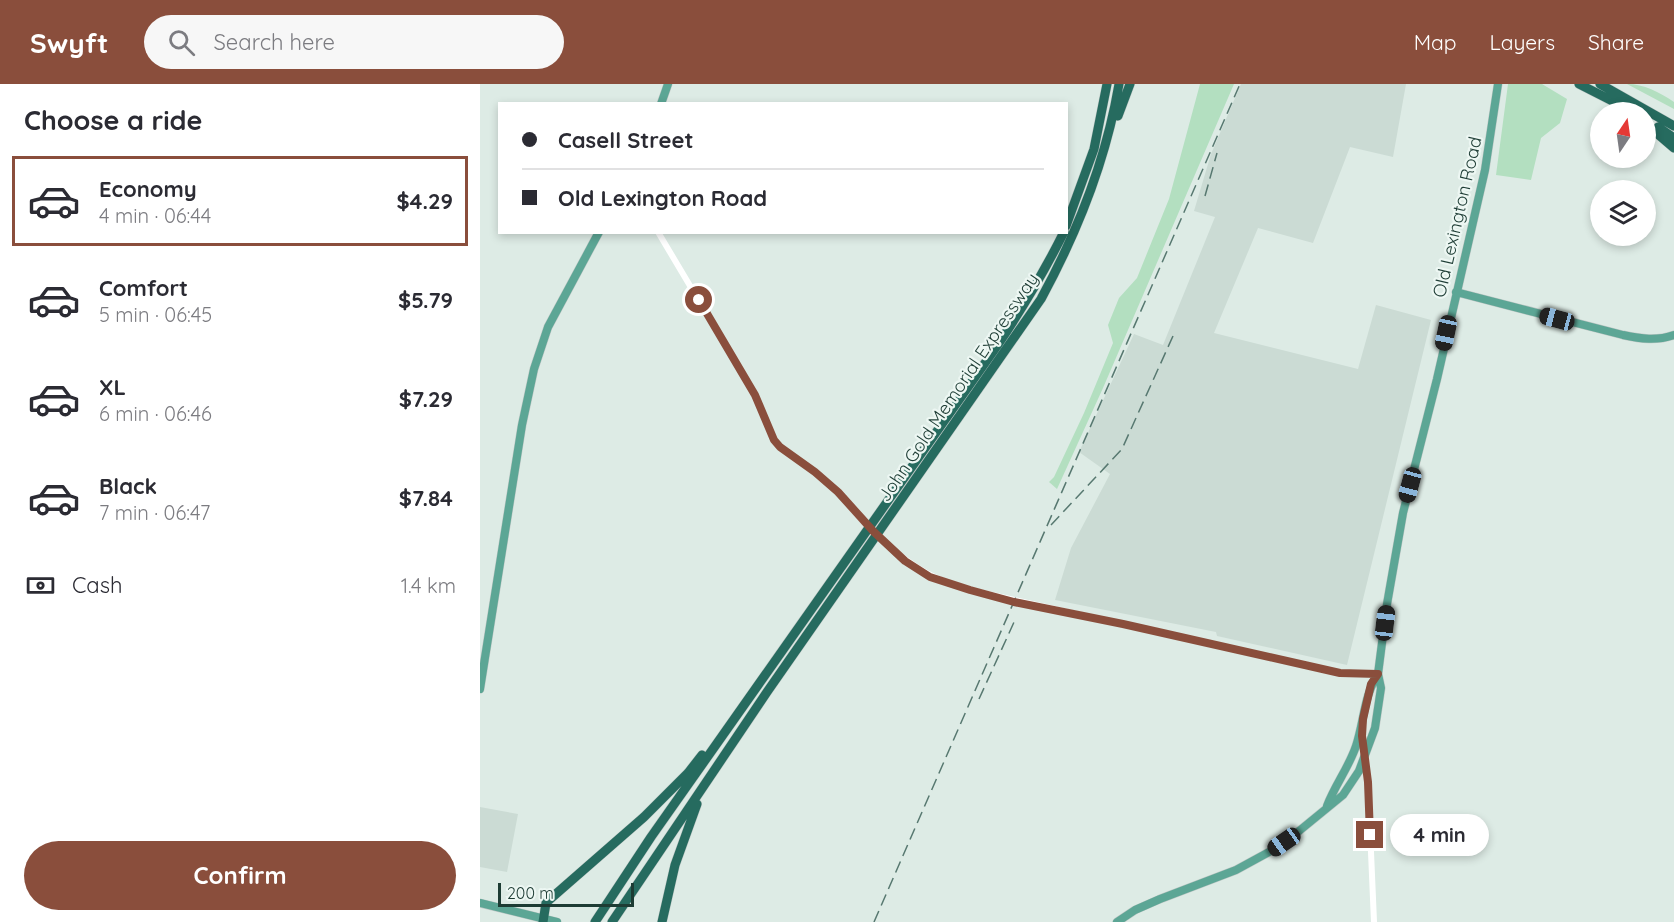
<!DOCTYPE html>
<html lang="en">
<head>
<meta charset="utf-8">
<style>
	:root { --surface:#fff; --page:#f7f7f7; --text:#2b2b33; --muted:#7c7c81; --line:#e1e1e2; --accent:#8a4e3c }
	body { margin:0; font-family:Quicksand,sans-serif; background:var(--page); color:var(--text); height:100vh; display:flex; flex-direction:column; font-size:22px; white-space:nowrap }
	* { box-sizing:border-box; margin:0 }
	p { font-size:20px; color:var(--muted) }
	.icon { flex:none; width:33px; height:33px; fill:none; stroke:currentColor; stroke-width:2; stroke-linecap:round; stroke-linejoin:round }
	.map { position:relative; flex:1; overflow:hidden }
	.drawer { display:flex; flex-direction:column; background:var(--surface); width:480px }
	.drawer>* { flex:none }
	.top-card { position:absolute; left:18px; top:18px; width:570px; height:132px; border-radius:0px; box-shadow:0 3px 9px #0003; display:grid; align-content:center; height:132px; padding:0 24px; background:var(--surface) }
	.needle { width:39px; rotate:13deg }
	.buttons { position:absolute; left:1110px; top:18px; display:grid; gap:12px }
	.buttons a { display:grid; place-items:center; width:66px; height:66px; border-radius:50%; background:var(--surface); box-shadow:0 3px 9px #0003; font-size:30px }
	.scale { position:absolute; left:18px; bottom:15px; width:136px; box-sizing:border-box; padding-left:6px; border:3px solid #1d3c34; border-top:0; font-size:16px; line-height:21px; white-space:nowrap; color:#1d3c34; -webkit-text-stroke:4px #edf7f3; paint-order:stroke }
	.end { position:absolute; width:27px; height:27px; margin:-14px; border:8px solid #8a4e3c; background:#fff; box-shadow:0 0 0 3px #fff }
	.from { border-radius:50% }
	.bubble { position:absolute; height:42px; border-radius:21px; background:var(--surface); box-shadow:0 3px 9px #0003; font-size:20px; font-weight:800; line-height:42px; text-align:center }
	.car { position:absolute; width:18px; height:36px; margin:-18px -9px; border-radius:8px; box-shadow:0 0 4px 2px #0007; background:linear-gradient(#222 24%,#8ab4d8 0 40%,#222 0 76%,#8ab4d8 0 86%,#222 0) }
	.top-card b { display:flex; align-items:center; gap:21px; height:57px; font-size:22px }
	.top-card b+b { border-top:2px solid var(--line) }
	.top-card i { width:15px; height:15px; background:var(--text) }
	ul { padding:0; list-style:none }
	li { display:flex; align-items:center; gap:18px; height:90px; margin:0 12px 9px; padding:0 12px; border:3px solid transparent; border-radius:0px }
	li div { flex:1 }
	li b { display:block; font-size:22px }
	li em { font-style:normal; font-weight:800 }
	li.current { border-color:var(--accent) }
	li>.icon { width:54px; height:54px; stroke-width:1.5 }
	h2 { padding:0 24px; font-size:27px; line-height:72px }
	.pay { display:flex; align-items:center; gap:15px; height:66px; padding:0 24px; font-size:22px }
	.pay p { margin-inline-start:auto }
	.cta { display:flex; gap:12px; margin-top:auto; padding:12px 24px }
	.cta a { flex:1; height:69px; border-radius:36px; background:var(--accent); color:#fff; font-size:24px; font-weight:800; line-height:69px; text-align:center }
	header { display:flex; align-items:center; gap:36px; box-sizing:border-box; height:84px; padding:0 30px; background:var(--accent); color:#fff }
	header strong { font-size:28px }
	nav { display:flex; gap:33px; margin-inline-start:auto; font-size:21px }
	.search { width:420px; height:54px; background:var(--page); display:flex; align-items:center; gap:15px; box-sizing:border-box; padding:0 21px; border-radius:33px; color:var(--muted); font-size:22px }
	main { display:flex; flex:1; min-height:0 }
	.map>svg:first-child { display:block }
	.built { fill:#cbdbd4 }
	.green { fill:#b3dfc0 }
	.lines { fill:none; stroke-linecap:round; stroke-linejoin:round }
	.major-casing { stroke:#c0c8c6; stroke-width:9 }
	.highway-casing { stroke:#c0c8c6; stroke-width:10 }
	.minor { stroke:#fff; stroke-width:6 }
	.major { stroke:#5ca695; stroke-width:8 }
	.highway { stroke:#266b5f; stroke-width:9 }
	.rail { stroke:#577870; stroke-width:1.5; stroke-dasharray:12 6; stroke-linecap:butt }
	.minor-bridge { stroke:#fff; stroke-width:6 }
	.route { stroke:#8a4e3c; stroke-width:8 }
	.labels { text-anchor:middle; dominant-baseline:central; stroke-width:4.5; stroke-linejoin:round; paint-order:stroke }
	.street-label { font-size:18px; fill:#1d3c34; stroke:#edf7f3 }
</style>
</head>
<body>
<header>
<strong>Swyft</strong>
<div class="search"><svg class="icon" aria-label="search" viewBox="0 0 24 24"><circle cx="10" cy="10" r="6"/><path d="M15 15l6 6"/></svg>Search here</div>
<nav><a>Map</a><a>Layers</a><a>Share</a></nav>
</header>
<main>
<section class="drawer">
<h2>Choose a ride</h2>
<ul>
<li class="current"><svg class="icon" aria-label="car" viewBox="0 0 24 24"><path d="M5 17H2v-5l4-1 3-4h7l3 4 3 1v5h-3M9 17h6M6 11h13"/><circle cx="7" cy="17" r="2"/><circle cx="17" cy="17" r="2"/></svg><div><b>Economy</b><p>4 min · 06:44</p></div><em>$4.29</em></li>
<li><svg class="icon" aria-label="car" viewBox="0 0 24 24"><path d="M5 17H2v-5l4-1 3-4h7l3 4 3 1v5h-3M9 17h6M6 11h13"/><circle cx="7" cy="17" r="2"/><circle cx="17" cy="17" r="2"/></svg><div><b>Comfort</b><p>5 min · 06:45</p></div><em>$5.79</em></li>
<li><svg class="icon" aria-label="car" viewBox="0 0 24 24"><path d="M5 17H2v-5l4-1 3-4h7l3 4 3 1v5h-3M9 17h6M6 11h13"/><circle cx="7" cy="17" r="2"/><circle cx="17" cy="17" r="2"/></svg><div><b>XL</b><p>6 min · 06:46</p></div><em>$7.29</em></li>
<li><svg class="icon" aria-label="car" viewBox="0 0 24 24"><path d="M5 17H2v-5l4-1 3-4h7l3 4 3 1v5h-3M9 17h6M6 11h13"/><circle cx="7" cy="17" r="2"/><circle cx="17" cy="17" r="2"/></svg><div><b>Black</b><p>7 min · 06:47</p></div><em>$7.84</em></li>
</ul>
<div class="pay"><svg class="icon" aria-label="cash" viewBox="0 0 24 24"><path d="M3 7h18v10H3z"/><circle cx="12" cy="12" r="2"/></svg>Cash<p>1.4 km</p></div>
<div class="cta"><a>Confirm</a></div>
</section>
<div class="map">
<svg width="1194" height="838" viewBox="0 0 1194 838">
	<rect width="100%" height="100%" fill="#ddebe5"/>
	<path class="built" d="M761 0H926L913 73 870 63 833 159 778 144 734 249 878 285 896 221 951 236 867 581 737 552 736 548 575 516 591 464 630 390 599 368 654 250 683 261 735 133 714 127 731 70Z
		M0 723 38 730 27 788 0 783Z"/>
	<path class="green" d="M720 0H754L623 304 577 405 569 398 574 393 604 329 633 259 628 241 639 214 657 194 689 115Z
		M1028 0H1062L1087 15 1080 39 1061 54 1051 96 1016 91Z
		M1147 0C1164 0 1179 8 1194 18V25Z"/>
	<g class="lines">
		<g class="major-casing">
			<path id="major" d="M181 20 188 0
				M976 208 1143 251C1161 255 1177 257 1194 251
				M0 605 42 341 54 285 68 243 119 148
				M847 722C855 701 869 683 876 662 884 638 884 611 898 590
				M0 819 77 838
				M637 838 655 826 680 815 756 786 789 768 819 747 863 711 879 687 895 644 901 604 898 590 907 520 923 429 957 295 1005 86 1018 0"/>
		</g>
		<g class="highway-casing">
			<path id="highway" d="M1099 0 1154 28
				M1120 0 1194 42
				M638 32 650 0
				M1166 40 1194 64
				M1178 43 1194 54
				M586 142 614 65 627 0
				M63 838 66 819 69 816 164 733 208 689 222 671
				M115 838 171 753 517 262C542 225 564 188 584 148
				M132 838 287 608 561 215C598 147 626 77 639 0
				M182 838 195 781 217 720"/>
		</g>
		<path class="minor" d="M178 148 275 311 294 356 300 363 335 388 358 408 381 435
			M406 460C436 485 453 495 490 506L860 589 898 590
			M885 673 888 698 894 838"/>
		<use href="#major" class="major"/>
		<use href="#highway" class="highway"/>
		<path class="rail" d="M725 112 737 69
			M571 441 642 365 693 252
			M499 615 535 536
			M394 838 760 0"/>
		<path class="minor-bridge" d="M381 435 406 460"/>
	</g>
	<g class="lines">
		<path class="route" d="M219 216 275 311 294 356 300 363 335 388 358 408 394 448 425 477 450 493 490 506 534 518 643 540 860 589 898 590 891 600 883 635 882 652 888 698 890 751"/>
	</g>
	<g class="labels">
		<g class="street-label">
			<text transform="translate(977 133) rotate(-77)">Old Lexington Road</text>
			<text transform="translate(478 303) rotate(-56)">John Gold Memorial Expressway</text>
		</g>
	</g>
</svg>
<div class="buttons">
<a><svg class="needle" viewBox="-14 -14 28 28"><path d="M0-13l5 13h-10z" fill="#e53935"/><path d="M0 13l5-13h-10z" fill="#7c7c81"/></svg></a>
<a><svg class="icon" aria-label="layers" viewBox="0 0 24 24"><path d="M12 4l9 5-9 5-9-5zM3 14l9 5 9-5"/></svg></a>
</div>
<div class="scale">200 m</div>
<i class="end from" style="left:219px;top:216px"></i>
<i class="end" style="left:890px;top:751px"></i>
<div class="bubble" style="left:910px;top:730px;width:99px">4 min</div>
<i class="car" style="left:1077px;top:235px;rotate:285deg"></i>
<i class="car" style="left:966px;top:249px;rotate:192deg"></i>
<i class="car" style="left:930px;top:401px;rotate:195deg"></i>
<i class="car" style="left:905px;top:539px;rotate:7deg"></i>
<i class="car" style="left:804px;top:758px;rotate:235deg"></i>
<div class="top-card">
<b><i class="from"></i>Casell Street</b>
<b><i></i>Old Lexington Road</b>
</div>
</div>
</main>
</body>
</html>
